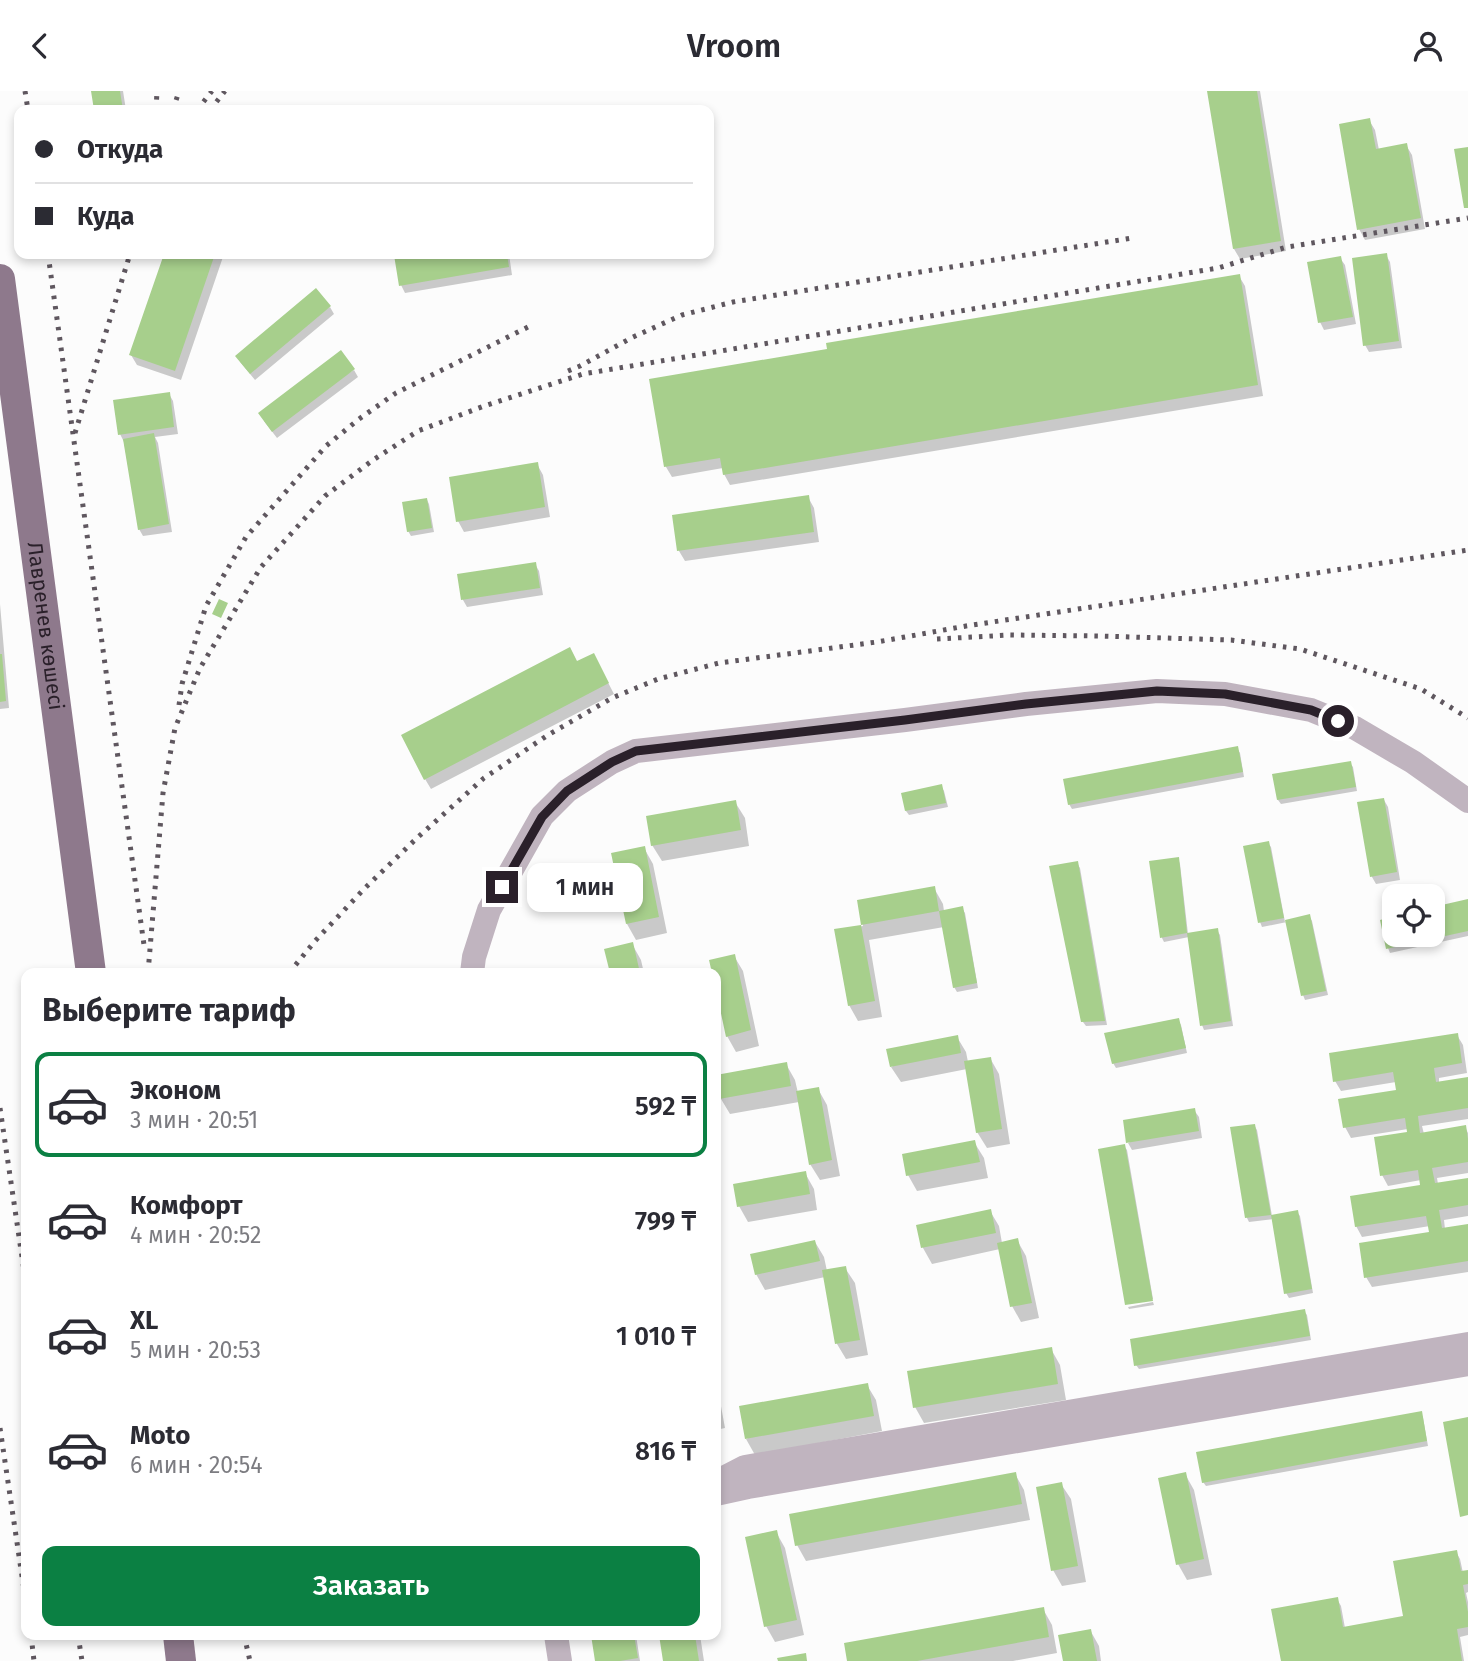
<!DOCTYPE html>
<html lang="ru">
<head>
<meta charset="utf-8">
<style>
	:root { --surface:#fff; --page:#f7f7f7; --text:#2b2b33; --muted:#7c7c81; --line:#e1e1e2; --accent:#0b8043 }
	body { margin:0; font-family:"Fira Sans",sans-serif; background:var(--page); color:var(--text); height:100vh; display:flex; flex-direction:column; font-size:26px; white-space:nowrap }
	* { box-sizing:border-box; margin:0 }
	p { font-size:23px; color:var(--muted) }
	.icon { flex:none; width:38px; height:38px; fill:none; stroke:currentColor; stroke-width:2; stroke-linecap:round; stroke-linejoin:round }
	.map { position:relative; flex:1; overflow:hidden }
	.panel { position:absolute; left:21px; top:877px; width:700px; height:672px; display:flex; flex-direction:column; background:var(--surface); border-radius:14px; box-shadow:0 4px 10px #0003 }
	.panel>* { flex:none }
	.guide { position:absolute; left:14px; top:14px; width:700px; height:154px; border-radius:14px; box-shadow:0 4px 10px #0003; display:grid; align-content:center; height:154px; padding:0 21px; background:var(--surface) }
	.fabs { position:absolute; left:1382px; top:793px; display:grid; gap:14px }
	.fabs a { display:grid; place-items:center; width:63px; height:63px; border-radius:14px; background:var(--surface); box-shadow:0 4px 10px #0003; font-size:35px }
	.end { position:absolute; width:32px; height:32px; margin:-16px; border:9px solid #2a202a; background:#fff; box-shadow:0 0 0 4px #fff }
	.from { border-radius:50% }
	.bubble { position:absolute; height:49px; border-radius:14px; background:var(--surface); box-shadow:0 4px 10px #0003; font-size:23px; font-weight:600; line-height:49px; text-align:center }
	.guide b { display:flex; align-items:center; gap:24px; height:66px; font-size:26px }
	.guide b+b { border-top:2px solid var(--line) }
	.guide i { width:18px; height:18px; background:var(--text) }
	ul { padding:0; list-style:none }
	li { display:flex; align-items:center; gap:21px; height:105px; margin:0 14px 10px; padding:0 7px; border:4px solid transparent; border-radius:14px }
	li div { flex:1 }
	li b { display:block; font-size:26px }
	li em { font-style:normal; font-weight:600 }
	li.active { border-color:var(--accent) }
	li>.icon { width:63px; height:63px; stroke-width:1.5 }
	h2 { padding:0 21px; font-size:32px; line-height:84px }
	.button { display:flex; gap:14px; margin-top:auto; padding:14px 21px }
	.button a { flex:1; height:80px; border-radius:14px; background:var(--accent); color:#fff; font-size:28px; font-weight:600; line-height:80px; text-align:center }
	header { display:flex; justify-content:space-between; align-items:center; height:91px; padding:0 21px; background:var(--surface); font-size:32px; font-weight:600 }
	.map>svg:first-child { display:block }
	.shadow { fill:#0003 }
	.building { fill:#a7cf8c }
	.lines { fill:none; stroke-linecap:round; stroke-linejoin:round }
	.minor { stroke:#c0b4bf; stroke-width:24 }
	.major { stroke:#8e798c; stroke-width:30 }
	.rail { stroke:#5f575f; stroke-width:5; stroke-dasharray:3.5 7; stroke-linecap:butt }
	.route { stroke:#2a202a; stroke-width:9 }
	.labels { text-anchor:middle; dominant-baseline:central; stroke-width:7; stroke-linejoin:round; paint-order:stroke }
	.street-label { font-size:21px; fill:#2a202a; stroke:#fcfcfc }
</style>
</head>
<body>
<header><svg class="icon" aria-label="back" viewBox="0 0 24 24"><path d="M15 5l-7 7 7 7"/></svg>Vroom<svg class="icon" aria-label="person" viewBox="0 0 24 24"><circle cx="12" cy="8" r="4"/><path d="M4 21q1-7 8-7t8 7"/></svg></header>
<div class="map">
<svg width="1468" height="1570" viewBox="0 0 1468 1570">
	<rect width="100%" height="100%" fill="#fcfcfc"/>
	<path class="shadow" d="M93 0H123L126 19H96Z
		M1208 0H1260L1286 160 1240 168 1234 158Z
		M1369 29 1375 39 1379 59 1406 54 1412 64 1425 138 1365 149 1359 138Z
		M166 163H224L181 289 137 274 131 264Z
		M409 163H509L512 184 405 202 401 194 396 165Z
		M1386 164 1390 171 1402 257 1369 261 1365 254Z
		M1340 167 1345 174 1356 233 1324 239 1320 231Z
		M1239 185 1245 195 1263 305 730 394 724 383 723 377 672 386 666 376 651 290Z
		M330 216 334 223 255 289 241 272 237 265Z
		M354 279 358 286 277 347 264 330Z
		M169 303 173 310 178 343 155 346 158 352 172 441 143 445 139 438 124 351 120 343Z
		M537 373 543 384 550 426 464 441 458 430Z
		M808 406 814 417 819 451 685 470 679 460 674 426Z
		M427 409 429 413 434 441 411 445 408 440Z
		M535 473 539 480 543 504 467 516 463 509 459 484Z
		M0 513 9 617 0 618Z
		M599 574 614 603 431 698 425 688Z
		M1237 657 1240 662 1244 686 1072 718 1069 713Z
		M1350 672 1353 676 1357 700 1281 713 1278 709 1274 685Z
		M941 695 944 700 948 716 909 724 906 720 903 703Z
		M1384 709 1388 716 1400 789 1376 793 1372 786 1360 713Z
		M735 711 745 727 749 755 662 770 652 754Z
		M1268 752 1271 756 1285 831 1309 825 1312 830 1328 904 1305 909 1303 904 1287 831 1262 836 1260 831Z
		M644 757 653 773 667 842 636 849 627 833 613 763Z
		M1178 768 1180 773 1188 843 1217 839 1220 844 1233 935 1204 939 1202 934 1189 846 1164 851 1162 847 1151 772Z
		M1077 772 1080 777 1107 934 1086 935 1083 931Z
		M934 797 943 813 944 820 962 817 965 822 978 897 957 901 954 896 944 836 869 849 882 926 858 930 849 914 836 840 863 835 859 810Z
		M1468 812V845L1390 862 1388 857 1395 844H1433Z
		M632 853 641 869 644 882H611Z
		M734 865 743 880 759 955 736 961 727 945 716 891V882H714Z
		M1178 929 1181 934 1187 962 1116 977 1113 972Z
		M1457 944 1463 954 1467 982 1439 987V992L1468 989V1028L1422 1035 1424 1043 1465 1036 1468 1042V1082L1437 1087 1438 1093 1468 1089V1125L1444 1129 1445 1138 1468 1134V1181L1372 1196 1366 1186 1431 1143 1430 1135 1362 1146 1356 1135 1422 1096 1421 1089 1388 1095 1382 1084 1409 1042 1408 1038 1351 1047 1345 1036 1398 1000 1396 991 1341 1000 1335 990Z
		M957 946 966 961 968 971 990 967 999 983 1010 1053 987 1057 977 1041 967 978 901 991 891 976Z
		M786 973 795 989 798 1002 818 998 827 1014 840 1085 820 1089 810 1073 799 1011 730 1023 721 1008 717 985Z
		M1194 1019 1199 1026 1202 1047 1132 1059 1128 1052Z
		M1254 1034 1257 1039 1272 1125 1297 1121 1300 1125 1313 1202 1289 1207 1286 1202 1273 1128 1249 1131 1247 1127Z
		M974 1051 984 1067 988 1087 917 1100 908 1084Z
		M1124 1055 1127 1059 1153 1208 1126 1212Z
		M805 1082 814 1098 817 1119 748 1131 739 1115Z
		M990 1120 999 1135 1002 1152 1017 1149 1026 1165 1039 1227 1021 1231 1012 1215 1000 1158 932 1173 923 1157 918 1135Z
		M815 1151 824 1166 827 1180 845 1177 855 1192 868 1264 846 1268 837 1253 825 1186 765 1199 756 1183Z
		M1153 1211 1154 1214 1129 1218 1128 1216Z
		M1304 1220 1307 1224 1311 1249 1139 1278 1136 1274Z
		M1051 1258 1060 1274 1066 1309 924 1332 915 1316Z
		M716 1288 725 1337 716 1339Z
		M867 1294 876 1309 882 1340 755 1364 746 1348Z
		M1421 1322 1423 1327 1428 1355 1206 1395 1203 1391Z
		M1015 1383 1024 1399 1030 1429 806 1470 797 1454Z
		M1185 1383 1194 1399 1212 1484 1187 1489 1178 1473Z
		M1061 1393 1071 1408 1086 1491 1062 1495 1053 1479Z
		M776 1441 785 1457 804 1544 775 1551 766 1535Z
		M1456 1461 1460 1468 1463 1482 1468 1481V1501L1466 1502 1468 1511V1544L1460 1546 1464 1570H1282L1337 1508 1341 1515 1345 1537 1405 1526Z
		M1043 1518 1052 1534 1057 1562 1013 1570H849Z
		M1090 1539 1099 1555 1101 1570H1065Z
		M593 1544H636L640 1570H597Z
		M660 1544H700L704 1570H665Z"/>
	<path class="building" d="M91 0H120L123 19H94Z
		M1207 0H1257L1281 150 1233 158Z
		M1370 27 1376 58 1407 52 1421 127 1357 139 1339 33Z
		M1468 56V117H1464L1454 58Z
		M1387 162 1399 250 1363 255 1352 167Z
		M164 163H215L175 280 129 264Z
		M399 163H507L509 176 399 195 394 164Z
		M1341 165 1353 226 1318 232 1307 171Z
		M1240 183 1258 294 723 384 720 367 664 376 649 288 827 258 826 252Z
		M316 197 331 215 250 283 235 265Z
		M341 259 355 278 272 341 258 322Z
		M170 301 174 336 118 344 113 309Z
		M154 342 169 433 138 439 123 348Z
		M538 371 545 416 456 431 449 386Z
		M809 404 814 441 677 460 672 424Z
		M427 407 432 437 407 441 402 411Z
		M536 471 540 497 461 509 457 483Z
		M219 508 228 512 221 527 212 523Z
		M570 556 577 570 594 562 609 592 424 689 401 644Z
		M0 563H2L6 610 0 611Z
		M1238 655 1243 681 1068 714 1063 688Z
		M1351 670 1356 696 1277 709 1272 683Z
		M942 693 946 712 905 720 901 702Z
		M1384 707 1397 781 1370 786 1357 711Z
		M736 709 741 739 651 755 646 725Z
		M1269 750 1284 827 1258 832 1243 755Z
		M645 755 659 826 626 833 611 762Z
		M1179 766 1187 842 1160 847 1149 770Z
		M1078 770 1105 930 1081 931 1049 775Z
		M935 795 939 820 963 815 977 892 953 897 939 820 861 834 857 809Z
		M1468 808V840L1386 858 1380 829 1395 825V844H1433V816Z
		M1310 823 1326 900 1301 905 1285 829Z
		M861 834 875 910 848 915 834 838Z
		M1218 837 1231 930 1200 935 1187 842Z
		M633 851 640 882H610L604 858Z
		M735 863 751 939 726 946 716 899V882H712L709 869Z
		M1179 927 1186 957 1112 973 1104 942Z
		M1458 942 1462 972 1434 977 1436 991 1468 986V1017L1418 1025 1420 1042 1466 1034 1468 1048V1071L1432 1077 1435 1092 1468 1087V1114L1439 1119 1442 1137 1468 1133V1170L1364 1187 1359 1152 1429 1141 1426 1125 1355 1136 1350 1105 1420 1094 1418 1079 1380 1085 1374 1046 1407 1041 1405 1027 1343 1037 1338 1008 1396 999 1393 981 1333 991 1329 962Z
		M958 944 961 962 890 976 886 958Z
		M991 966 1002 1038 976 1042 964 970Z
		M787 971 791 995 719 1008 716 984Z
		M819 996 832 1069 809 1074 796 1000Z
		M1195 1017 1199 1040 1126 1052 1123 1029Z
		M1255 1033 1271 1124 1245 1127 1230 1036Z
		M975 1049 980 1071 906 1085 902 1063Z
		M1125 1053 1153 1210 1125 1214 1098 1058Z
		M806 1080 810 1103 737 1116 733 1093Z
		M991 1118 996 1142 921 1157 916 1134Z
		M1298 1119 1312 1198 1284 1203 1271 1124Z
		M1018 1147 1032 1212 1010 1216 997 1152Z
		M815 1149 820 1170 755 1184 750 1163Z
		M846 1175 860 1249 835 1253 822 1179Z
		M1305 1218 1310 1245 1134 1275 1130 1248Z
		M1052 1256 1058 1293 913 1317 907 1280Z
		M868 1292 874 1325 745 1348 739 1315Z
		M1422 1320 1427 1350 1202 1392 1196 1361Z
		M1468 1326V1424L1460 1426 1443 1331Z
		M1016 1381 1022 1413 795 1455 789 1423Z
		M1186 1381 1204 1468 1176 1474 1158 1387Z
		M1062 1391 1078 1475 1051 1480 1036 1396Z
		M777 1439 797 1529 764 1536 745 1446Z
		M1457 1459 1461 1480 1468 1479V1493L1463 1494 1468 1521V1536L1457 1538 1462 1570H1281L1271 1518 1338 1506 1343 1536 1403 1525 1393 1470Z
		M1044 1516 1049 1546 917 1570H847L844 1552Z
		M1091 1538 1097 1570H1063L1058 1544Z
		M591 1544H634L638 1567 620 1570H595Z
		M659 1544H695L699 1570H663Z
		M806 1562 807 1570H778L777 1567Z"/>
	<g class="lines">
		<path class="minor" d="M472 882 474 866 489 819 542 725 567 700 612 671 636 660 905 629 1026 613 1157 600 1225 603 1311 619 1355 637 1413 671 1468 710
			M716 1391 745 1376 1468 1253
			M716 1403 748 1396 1468 1273
			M556 1544 560 1570"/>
		<g class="major">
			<path id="s1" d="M0 188 91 882"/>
			<path d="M178 1544 181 1570"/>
		</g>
		<path class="rail" d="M25 0 28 19
			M156 19 157 0
			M173 19 179 0
			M197 19 212 0
			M210 19 225 0
			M48 163 144 854
			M568 280 580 275 633 246 682 224 733 211 1132 147
			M75 342 130 163
			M937 548 1010 544 1099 545 1231 549 1300 558 1421 598 1468 627
			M179 614 182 593 206 515 246 446 326 355 359 328 396 302 528 236
			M148 882 163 702 175 637 200 577 261 476 325 405 373 369 418 340 484 315 583 283 1218 177 1287 156 1468 127
			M289 882 315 850 365 797 418 746 484 687 548 644 612 607 658 588 719 572 877 551 966 535 1468 459
			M0 1017 26 1193
			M0 1337 26 1512
			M31 1544 34 1570
			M78 1544 82 1570
			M244 1544 250 1570"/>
	</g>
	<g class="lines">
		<path class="route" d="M502 796 542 726 567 700 612 671 636 660 905 629 1026 613 1157 600 1225 603 1311 619 1338 630"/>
	</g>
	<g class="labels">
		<g class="street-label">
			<text stroke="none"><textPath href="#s1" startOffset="350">Лавренев көшесі</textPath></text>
		</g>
	</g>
</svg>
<div class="fabs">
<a><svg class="icon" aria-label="locate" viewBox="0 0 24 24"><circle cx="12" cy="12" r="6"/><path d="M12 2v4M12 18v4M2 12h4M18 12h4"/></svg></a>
</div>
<i class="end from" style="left:1338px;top:630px"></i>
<i class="end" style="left:502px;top:796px"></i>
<div class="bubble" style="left:527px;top:772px;width:116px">1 мин</div>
<div class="guide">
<b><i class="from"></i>Откуда</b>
<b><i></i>Куда</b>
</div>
<section class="panel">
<h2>Выберите тариф</h2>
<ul>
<li class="active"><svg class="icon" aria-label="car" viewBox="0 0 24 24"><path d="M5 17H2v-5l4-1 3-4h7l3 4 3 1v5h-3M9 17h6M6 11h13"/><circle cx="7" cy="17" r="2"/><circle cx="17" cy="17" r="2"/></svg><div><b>Эконом</b><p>3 мин · 20:51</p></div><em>592 ₸</em></li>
<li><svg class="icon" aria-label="car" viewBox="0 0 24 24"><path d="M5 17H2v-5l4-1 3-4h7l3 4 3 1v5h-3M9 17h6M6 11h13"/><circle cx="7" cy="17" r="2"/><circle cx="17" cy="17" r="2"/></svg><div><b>Комфорт</b><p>4 мин · 20:52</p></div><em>799 ₸</em></li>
<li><svg class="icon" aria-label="car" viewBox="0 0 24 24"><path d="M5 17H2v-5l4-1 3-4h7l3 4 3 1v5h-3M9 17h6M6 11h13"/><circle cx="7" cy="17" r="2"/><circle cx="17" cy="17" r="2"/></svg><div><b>XL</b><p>5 мин · 20:53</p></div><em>1 010 ₸</em></li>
<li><svg class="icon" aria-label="car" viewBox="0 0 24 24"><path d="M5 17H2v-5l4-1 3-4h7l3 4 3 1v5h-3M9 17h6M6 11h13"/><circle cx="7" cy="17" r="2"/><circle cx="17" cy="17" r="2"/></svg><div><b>Moto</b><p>6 мин · 20:54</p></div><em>816 ₸</em></li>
</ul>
<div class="button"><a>Заказать</a></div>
</section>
</div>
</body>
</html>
